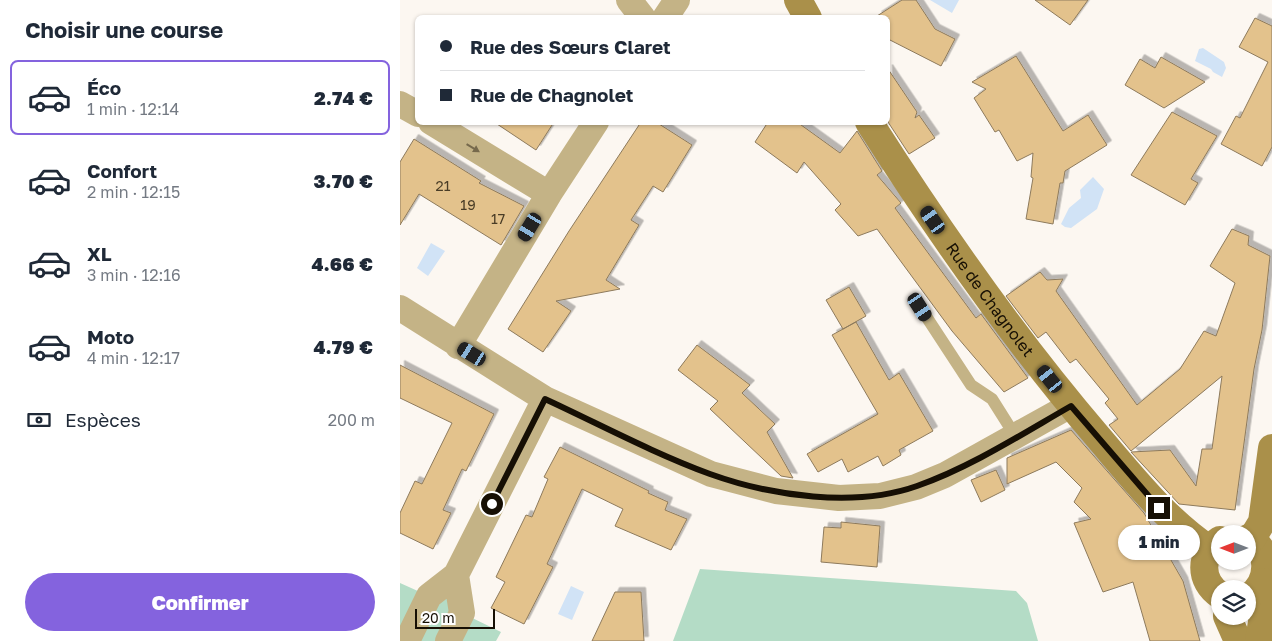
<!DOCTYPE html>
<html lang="fr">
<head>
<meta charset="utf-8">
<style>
	:root { --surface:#fff; --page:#f6f6f7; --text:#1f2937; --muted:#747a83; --line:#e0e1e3; --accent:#8463de }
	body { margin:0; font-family:"Golos Text",sans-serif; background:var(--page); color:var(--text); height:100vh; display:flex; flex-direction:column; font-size:19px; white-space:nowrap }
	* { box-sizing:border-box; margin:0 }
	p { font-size:16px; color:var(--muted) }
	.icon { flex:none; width:28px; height:28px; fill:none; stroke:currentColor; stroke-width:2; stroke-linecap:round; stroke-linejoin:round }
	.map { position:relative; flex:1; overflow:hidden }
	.drawer { display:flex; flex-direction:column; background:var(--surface); width:400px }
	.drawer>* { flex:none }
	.top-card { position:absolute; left:15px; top:15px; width:475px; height:110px; border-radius:8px; box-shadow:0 1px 4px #0004; display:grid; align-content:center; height:110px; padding:0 25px; background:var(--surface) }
	.needle { width:32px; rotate:270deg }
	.fabs { position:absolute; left:811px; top:525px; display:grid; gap:10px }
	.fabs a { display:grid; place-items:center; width:45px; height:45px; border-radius:50%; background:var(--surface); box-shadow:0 1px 4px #0004; font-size:25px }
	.scale { position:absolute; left:15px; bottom:12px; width:80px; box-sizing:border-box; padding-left:5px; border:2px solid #160f04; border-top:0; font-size:14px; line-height:18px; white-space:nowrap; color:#160f04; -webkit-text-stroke:4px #fff; paint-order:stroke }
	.end { position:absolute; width:22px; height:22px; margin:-11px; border:6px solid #160f04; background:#fff; box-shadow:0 0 0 2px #fff }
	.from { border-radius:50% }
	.bubble { position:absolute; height:35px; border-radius:18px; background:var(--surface); box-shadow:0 1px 4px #0004; font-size:16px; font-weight:800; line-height:35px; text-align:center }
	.car { position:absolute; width:15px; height:30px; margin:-15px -8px; border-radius:6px; box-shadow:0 0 4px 1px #0007; background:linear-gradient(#222 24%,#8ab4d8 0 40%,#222 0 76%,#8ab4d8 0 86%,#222 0) }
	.top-card b { display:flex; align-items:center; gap:18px; height:48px; font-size:19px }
	.top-card b+b { border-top:1px solid var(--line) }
	.top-card i { width:12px; height:12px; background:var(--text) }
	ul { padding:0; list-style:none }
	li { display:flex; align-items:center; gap:15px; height:75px; margin:0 10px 8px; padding:0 15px; border:2px solid transparent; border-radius:8px }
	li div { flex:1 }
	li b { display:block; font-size:19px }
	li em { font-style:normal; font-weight:800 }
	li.current { border-color:var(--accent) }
	li>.icon { width:45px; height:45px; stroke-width:1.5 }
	h2 { padding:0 25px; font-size:22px; line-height:60px }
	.pay { display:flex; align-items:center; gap:12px; height:55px; padding:0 25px; font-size:19px }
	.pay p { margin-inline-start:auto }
	.button { display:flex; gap:10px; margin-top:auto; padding:10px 25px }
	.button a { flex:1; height:58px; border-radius:30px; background:var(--accent); color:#fff; font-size:20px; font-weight:800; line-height:58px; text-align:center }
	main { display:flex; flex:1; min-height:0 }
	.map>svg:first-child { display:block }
	.green { fill:#b4dcc6 }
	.water { fill:#d1e3f6 }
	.building { fill:#e3c28c; stroke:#8d7a5c; filter:url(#shadow) }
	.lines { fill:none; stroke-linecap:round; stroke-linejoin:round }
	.lane { stroke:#c4b386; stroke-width:12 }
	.street { stroke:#c4b386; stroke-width:26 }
	.secondary { stroke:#aa904a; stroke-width:28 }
	.oneway { fill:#76694c }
	.route { stroke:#160f04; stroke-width:6 }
	.labels { text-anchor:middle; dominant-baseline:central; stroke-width:5; stroke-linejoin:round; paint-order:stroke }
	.number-label { font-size:14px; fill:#493c26 }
	.street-label { font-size:16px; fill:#160f04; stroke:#fff }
</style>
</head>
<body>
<main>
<section class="drawer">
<h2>Choisir une course</h2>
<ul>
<li class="current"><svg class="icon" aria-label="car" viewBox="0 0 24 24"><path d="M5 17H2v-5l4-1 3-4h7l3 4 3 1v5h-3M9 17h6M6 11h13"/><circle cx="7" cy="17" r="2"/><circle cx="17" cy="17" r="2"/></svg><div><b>Éco</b><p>1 min · 12:14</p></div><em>2.74 €</em></li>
<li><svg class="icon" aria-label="car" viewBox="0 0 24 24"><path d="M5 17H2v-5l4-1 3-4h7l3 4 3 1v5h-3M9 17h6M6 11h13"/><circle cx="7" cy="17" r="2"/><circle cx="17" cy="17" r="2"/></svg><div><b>Confort</b><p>2 min · 12:15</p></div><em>3.70 €</em></li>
<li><svg class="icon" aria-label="car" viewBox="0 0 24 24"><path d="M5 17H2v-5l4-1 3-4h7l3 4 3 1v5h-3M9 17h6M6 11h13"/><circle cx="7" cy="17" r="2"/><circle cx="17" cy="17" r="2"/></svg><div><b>XL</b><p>3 min · 12:16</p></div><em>4.66 €</em></li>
<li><svg class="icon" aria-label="car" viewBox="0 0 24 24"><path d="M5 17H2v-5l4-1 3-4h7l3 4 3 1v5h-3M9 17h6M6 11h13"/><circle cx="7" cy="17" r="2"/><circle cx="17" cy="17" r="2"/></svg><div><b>Moto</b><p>4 min · 12:17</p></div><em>4.79 €</em></li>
</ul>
<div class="pay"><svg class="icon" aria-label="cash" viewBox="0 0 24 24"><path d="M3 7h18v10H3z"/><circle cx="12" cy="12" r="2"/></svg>Espèces<p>200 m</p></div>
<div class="button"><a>Confirmer</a></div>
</section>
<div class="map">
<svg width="872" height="641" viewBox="0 0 872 641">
	<defs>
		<filter id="shadow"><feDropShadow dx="4.5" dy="-4.5" stdDeviation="0" flood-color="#0004"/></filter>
	</defs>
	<rect width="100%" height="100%" fill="#fcf7f1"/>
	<path class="green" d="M300 569 616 591 627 603 638 641H273Z
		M56 575 62 613 101 632 96 641H0V583L29 596Z"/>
	<path class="water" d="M530 0H559L552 13Z
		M803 48 824 62 826 68 822 77 813 72 811 69 795 61 799 49Z
		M693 177 704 189 697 209 671 228 665 227 661 224 669 208 681 198 680 190Z
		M31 243 45 251 28 276 17 268Z
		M171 586 184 592 172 620 158 614Z"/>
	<path class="building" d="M502 0H516L535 29 555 39 541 66 488 39V18L477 16Z
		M635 0H688L670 25Z
		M855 18 872 26V147L862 166 821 144 836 116 840 118 868 62 839 47Z
		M616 56 663 131 688 115 707 145 665 171 663 183H660L653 224 626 219 633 178 631 177 633 153 617 161 599 130 595 132 574 98 586 89 572 82Z
		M761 57 805 82 764 108 725 85 740 59 755 68Z
		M488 69 517 112 515 118 519 115 535 138 509 154 488 122Z
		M772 112 817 136 791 179 798 183 785 205 731 175Z
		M94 122H154L136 150Z
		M241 122H256L292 145 263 192 253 186 231 220 239 225 206 280 220 289 156 301 171 311 143 352 108 329 169 231Z
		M368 122H397L440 153 457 131 482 171 477 175 501 203 495 208 576 318 581 314 628 378 604 392 552 331 477 229 458 236 435 210 441 204 404 162 397 173 355 142Z
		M14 139 81 181 79 183 124 206 101 245 19 194 0 225V162Z
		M832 229 849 236 848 245 870 256 862 330 854 369 835 510 779 504 731 452 770 450 796 486 802 449H812L822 376 731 451 709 425 718 419 705 403 709 399 676 359 670 363 646 332 638 338 606 296 640 272 647 280 663 279 656 291 737 405 780 369 804 331 816 336 835 283 810 266Z
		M449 287 466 316 443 329 426 300Z
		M456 322 489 380 499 373 533 431 499 450 501 455 483 466 478 456 448 472 442 459 418 472 407 454 478 414 432 335Z
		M297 345 350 385 342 393 375 424 367 432 393 478 381 476 310 409 318 401 278 370Z
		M0 365 94 414 66 471 62 469 43 510 51 513 33 549 0 533V513L15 481 22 484 52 423 0 398Z
		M671 430 744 513 783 581 800 641H750L733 582 703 592 674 523 691 519 674 502 682 488 656 462 607 484V458Z
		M160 447 249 491 248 493 268 502 265 510 287 519 271 550 215 526 223 509 182 489 147 564 153 567 124 624 91 608 105 582 96 577 126 515 132 517 148 479 144 477Z
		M596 470 605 490 581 502 571 480Z
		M441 522 480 526 477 567 421 562 424 527 441 528Z
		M215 592H241L244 641H192Z"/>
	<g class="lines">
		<path class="lane" d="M520 307 571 385 592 399 616 437"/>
		<path class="street" d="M229 0 243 18
			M265 18 277 0
			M0 104 18 114
			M31 122 149 194
			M0 308 145 399 311 474 376 491 439 498 480 496 516 487 545 475 671 405
			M58 346 149 194 196 122
			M7 641 29 596 56 575 145 399
			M48 641 62 613 56 575"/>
		<g class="secondary">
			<path d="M398 0 408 18"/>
			<path id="s1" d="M469 122C539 232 613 338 698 437 733 478 765 519 809 549"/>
			<path d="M848 538C872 549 870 584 848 597"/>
			<path d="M820 540C799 554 799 581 820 595"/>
			<path d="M851 540 862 522 872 448"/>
			<path d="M827 616 838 641"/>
			<path d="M859 641 865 603 864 582"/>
		</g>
	</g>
	<defs><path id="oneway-solid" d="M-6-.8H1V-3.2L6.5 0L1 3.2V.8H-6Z" transform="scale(1.25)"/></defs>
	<use class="oneway" href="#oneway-solid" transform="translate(73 148) rotate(31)"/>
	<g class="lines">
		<path class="route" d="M92 504 145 399C199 424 253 453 310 474 371 496 455 508 517 486 571 467 622 434 671 406L759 508"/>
	</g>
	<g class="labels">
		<g class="number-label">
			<text x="43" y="185">21</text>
			<text x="68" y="204">19</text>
			<text x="98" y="218">17</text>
		</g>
		<g class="street-label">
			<text stroke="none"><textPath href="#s1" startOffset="215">Rue de Chagnolet</textPath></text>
		</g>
	</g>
</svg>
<div class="fabs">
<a><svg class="needle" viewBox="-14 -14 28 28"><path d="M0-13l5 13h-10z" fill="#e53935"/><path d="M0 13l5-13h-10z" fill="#747a83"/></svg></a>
<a><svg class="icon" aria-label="layers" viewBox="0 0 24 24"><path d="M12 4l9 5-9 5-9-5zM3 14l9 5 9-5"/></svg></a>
</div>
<div class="scale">20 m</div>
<i class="end from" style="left:92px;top:504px"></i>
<i class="end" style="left:759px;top:508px"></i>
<div class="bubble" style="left:718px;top:525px;width:82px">1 min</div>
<i class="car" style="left:533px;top:220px;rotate:325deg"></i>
<i class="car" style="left:130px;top:227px;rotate:211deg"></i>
<i class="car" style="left:520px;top:307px;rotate:147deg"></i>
<i class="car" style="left:72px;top:354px;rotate:301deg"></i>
<i class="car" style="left:650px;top:379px;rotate:321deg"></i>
<div class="top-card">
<b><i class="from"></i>Rue des Sœurs Claret</b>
<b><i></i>Rue de Chagnolet</b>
</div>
</div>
</main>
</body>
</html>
